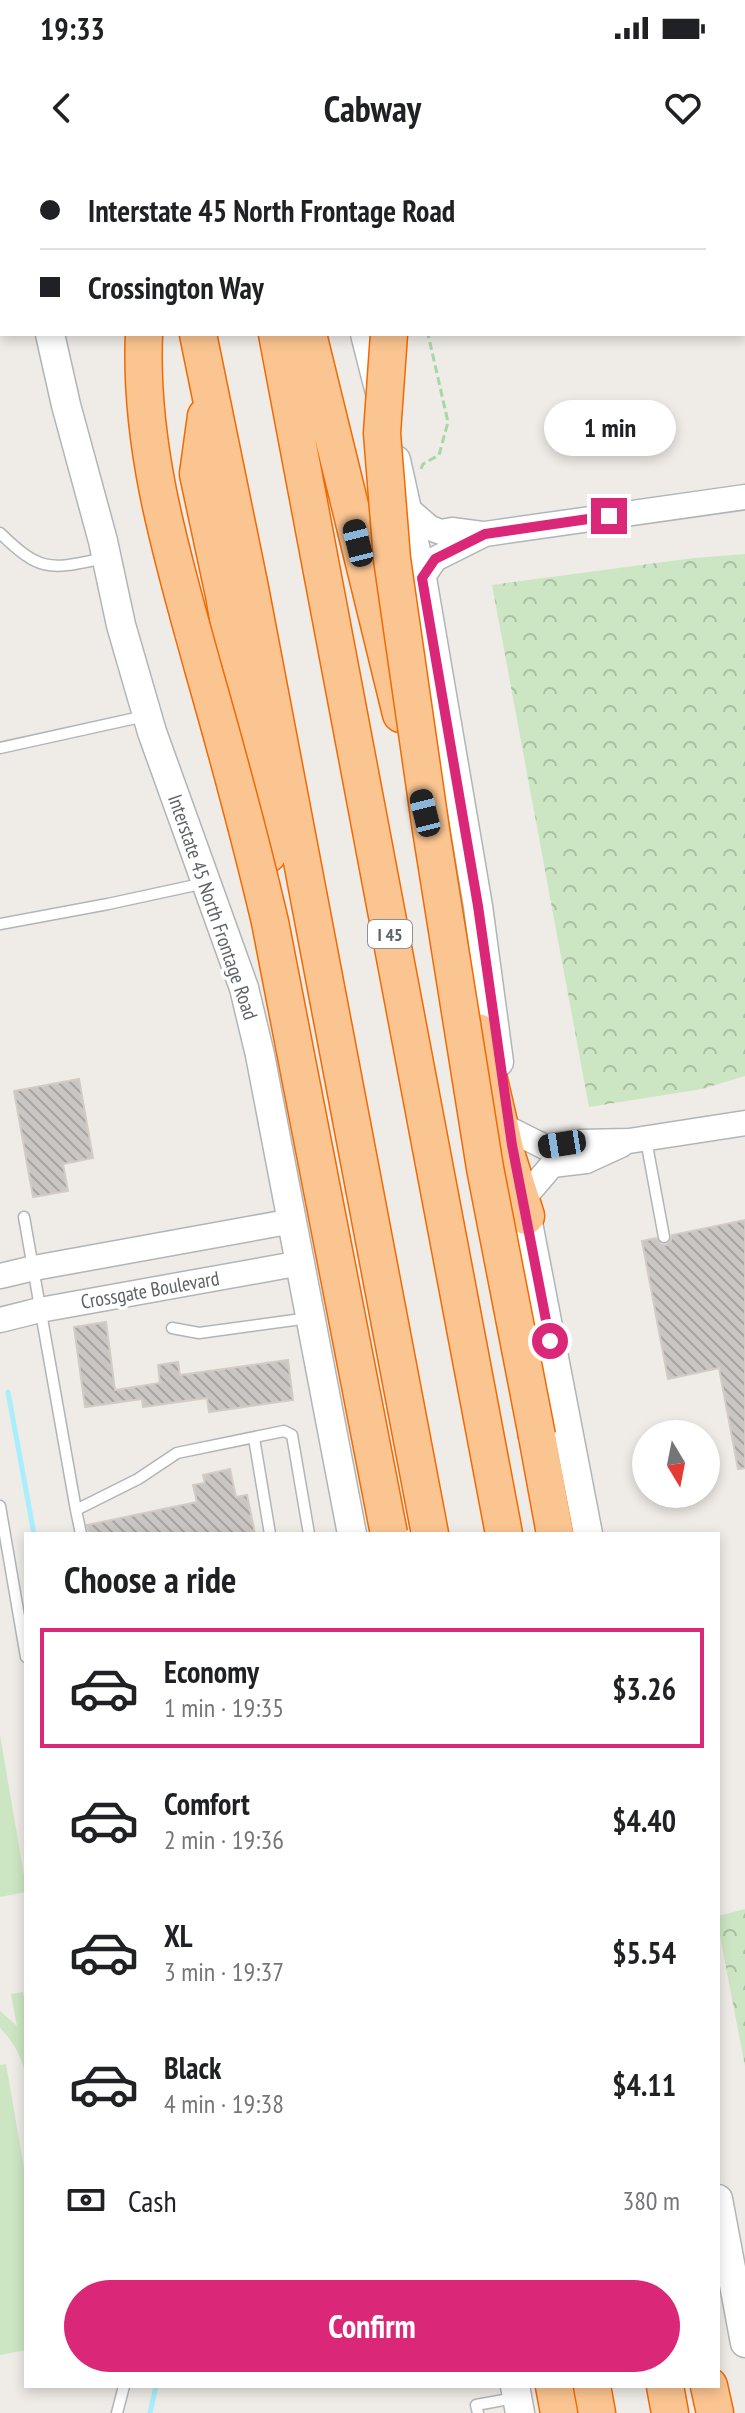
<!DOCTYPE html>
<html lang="en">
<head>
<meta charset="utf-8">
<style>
	:root { --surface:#fff; --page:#f2f2f2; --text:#202124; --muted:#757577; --line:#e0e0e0; --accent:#db2777 }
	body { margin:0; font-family:"PT Sans Narrow",sans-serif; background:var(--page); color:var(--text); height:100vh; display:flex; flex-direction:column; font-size:30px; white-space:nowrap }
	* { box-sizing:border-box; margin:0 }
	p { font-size:26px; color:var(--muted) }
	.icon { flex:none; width:44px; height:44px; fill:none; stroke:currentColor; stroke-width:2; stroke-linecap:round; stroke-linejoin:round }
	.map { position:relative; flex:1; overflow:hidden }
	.drawer { position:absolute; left:24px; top:1372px; width:696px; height:856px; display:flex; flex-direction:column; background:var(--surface); border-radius:0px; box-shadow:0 4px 12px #0003 }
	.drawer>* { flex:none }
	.top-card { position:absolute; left:0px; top:0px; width:746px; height:176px; box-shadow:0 4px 12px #0003; display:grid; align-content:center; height:176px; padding:0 40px; background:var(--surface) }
	.needle { width:52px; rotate:170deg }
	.tools { position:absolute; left:632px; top:1260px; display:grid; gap:16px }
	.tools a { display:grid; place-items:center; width:88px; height:88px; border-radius:50%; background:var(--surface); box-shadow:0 4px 12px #0003; font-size:40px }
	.end { position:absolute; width:36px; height:36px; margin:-18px; border:10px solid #db2777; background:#fff; box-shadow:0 0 0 4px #fff }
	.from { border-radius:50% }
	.bubble { position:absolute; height:56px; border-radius:28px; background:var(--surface); box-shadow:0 4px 12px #0003; font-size:26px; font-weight:700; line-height:56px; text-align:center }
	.car { position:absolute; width:24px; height:48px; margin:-24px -12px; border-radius:10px; box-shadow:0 0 6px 2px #0007; background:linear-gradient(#222 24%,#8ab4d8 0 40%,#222 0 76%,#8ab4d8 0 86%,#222 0) }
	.top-card b { display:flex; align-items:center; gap:28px; height:76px; font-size:30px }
	.top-card b+b { border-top:2px solid var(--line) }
	.top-card i { width:20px; height:20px; background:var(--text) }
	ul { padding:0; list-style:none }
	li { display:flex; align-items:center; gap:24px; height:120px; margin:0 16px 12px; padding:0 24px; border:4px solid transparent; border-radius:0px }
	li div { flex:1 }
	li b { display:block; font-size:30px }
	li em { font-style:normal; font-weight:700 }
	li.active { border-color:var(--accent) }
	li>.icon { width:72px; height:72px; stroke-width:1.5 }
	h2 { padding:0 40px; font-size:36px; line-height:96px }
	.pay { display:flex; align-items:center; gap:20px; height:88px; padding:0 40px; font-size:30px }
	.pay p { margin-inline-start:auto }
	.button { display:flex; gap:16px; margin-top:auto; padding:16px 40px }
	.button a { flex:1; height:92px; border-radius:48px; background:var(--accent); color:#fff; font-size:32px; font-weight:700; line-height:92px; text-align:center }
	.status { display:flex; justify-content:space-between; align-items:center; height:56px; padding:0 40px; background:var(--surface); direction:ltr }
	.status svg { height:22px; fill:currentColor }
	header { display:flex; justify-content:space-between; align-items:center; height:104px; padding:0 40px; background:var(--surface); font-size:36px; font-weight:700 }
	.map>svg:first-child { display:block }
	.grass { fill:#cce6c3 }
	.forest { fill:url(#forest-crowns) }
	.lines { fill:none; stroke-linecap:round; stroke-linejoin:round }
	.stream { stroke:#a8eefd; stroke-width:5 }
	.building { fill:url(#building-back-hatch); stroke:#d4cbc4; stroke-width:2 }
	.service-casing { stroke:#b1b5b8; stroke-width:13 }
	.tertiary-casing { stroke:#b1b5b8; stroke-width:27 }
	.secondary-casing { stroke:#b0b5b8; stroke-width:31 }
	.motorway-casing { stroke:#f16a04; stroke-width:39 }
	.path { stroke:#a6d8a6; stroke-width:3; stroke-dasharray:8 4; stroke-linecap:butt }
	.service { stroke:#fff; stroke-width:10 }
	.tertiary { stroke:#fff; stroke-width:24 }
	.secondary { stroke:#fff; stroke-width:28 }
	.motorway { stroke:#fbc591; stroke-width:36 }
	.motorway-bridge-casing { stroke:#f16a04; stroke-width:39; stroke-linecap:butt }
	.motorway-bridge { stroke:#fbc591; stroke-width:36 }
	.route { stroke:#db2777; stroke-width:10 }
	.labels { text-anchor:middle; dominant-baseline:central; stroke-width:7; stroke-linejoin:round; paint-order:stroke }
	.shield { fill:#fff; stroke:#8e9294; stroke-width:2 }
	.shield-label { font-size:18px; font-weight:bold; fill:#5d6366 }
	.street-label { font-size:20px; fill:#5d6366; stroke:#fff }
</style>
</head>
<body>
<div class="status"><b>19:33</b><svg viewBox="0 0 49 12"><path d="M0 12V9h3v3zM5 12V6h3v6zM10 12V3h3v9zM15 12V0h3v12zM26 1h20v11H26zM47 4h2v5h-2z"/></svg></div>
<header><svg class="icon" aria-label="back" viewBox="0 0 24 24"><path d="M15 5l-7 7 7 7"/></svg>Cabway<svg class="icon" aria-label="heart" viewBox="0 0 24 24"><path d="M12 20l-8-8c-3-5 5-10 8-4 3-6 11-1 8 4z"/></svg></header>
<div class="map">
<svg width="745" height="2253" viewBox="0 0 745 2253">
	<defs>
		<pattern id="forest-crowns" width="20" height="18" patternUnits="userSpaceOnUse" patternTransform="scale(2)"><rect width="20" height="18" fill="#cce6c3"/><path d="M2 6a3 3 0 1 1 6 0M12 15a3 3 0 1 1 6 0" fill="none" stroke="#a9bea2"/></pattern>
		<pattern id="building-back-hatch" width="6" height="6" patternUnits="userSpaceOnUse" patternTransform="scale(2)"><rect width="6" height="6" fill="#cac6c3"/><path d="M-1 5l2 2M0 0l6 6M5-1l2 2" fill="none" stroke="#a7a4a2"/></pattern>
	</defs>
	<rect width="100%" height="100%" fill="#efebe6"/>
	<path class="grass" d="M0 1575 26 1727V1732L0 1737Z
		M23 1832 26 1849V1918C22 1898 15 1883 0 1868V1851L17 1866 11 1834Z
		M6 1904 26 2020V2190L0 2195V1905Z"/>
	<path class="forest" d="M745 394V916L702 929 589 947 492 425 694 398Z
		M745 1749V1906L718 1766V1756Z"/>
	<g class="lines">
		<path class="stream" d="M8 1232 34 1374
			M150 2253 156 2226"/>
	</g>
	<path class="building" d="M79 919 93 998 63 1004 68 1031 33 1037 14 931Z
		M745 1060V1308L738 1309 719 1208 668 1219 642 1081 656 1078 661 1084 666 1085 671 1080 672 1075Z
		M106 1162 115 1230 160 1223 158 1205 178 1202 180 1215 288 1200 293 1240 209 1252 207 1238 143 1247 142 1239 85 1247 74 1167Z
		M230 1309 236 1337 247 1335 255 1374H89L87 1365 197 1342 193 1325 205 1323 203 1315Z"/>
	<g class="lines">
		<g class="service-casing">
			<path id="service" d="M0 373C42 414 51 409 105 398
				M0 588 145 556
				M0 764 108 744 205 723
				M646 980 664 1077
				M24 1057 76 1350 138 1319 177 1293 284 1271 292 1275 309 1374
				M172 1168 199 1173 309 1158
				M254 1278 270 1374
				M0 1346 26 1497
				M76 1350 81 1374
				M117 2253 124 2226
				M478 2253 476 2245 515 2238"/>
		</g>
		<g class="tertiary-casing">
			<path id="tertiary" d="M408 349 430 368 441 372 452 370 482 374
				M422 418 435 399 485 374 745 337
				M509 969 545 987 580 982 629 981 745 963
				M523 1039 552 1005 586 1001 621 985
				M0 1116 34 1108 293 1061
				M0 1160 40 1150 301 1103"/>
		</g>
		<g class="secondary-casing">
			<path id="secondary" d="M15 0V2
				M326 0V2
				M50 174 66 245 103 381 121 465 152 572 244 828 260 895 352 1374
				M365 174 379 229
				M396 300 422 418 478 746 499 902
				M523 1037 588 1374
				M718 2039 745 2183
				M515 2226 520 2253"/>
		</g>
		<g class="motorway-casing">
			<path id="motorway" d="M248 0 250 2
				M170 2V0
				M435 2 436 0
				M198 174 250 428 430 1374
				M277 174 504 1374
				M308 174 401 554
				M206 256 198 314 224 435 268 694
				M478 872 506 993 526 1056
				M537 1276 555 1374
				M554 2226 559 2253
				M592 2226 597 2253
				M665 2226 670 2253
				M709 2226 715 2253"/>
		</g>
		<path class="path" d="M421 309 423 304 439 295 448 262 428 174"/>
		<use href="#service" class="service"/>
		<use href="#tertiary" class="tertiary"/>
		<use href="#secondary" class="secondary"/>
		<use href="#motorway" class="motorway"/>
		<g class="motorway-bridge-casing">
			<path id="motorway-bridge" d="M144 174C139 289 173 399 203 508 227 592 250 677 270 762L389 1374
				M389 174 382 273 392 399 431 670 485 1008 537 1276"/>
		</g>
		<use href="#motorway-bridge" class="motorway-bridge"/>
	</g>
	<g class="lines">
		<path class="route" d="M550 1181 512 985 478 746 422 418 435 399 485 374 609 356"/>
	</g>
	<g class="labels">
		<rect class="shield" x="368" y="760" width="44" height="28" rx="6"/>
		<g class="shield-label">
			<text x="390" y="774">I 45</text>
		</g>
		<g class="street-label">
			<text transform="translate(213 747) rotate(71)">Interstate 45 North Frontage Road</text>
			<text transform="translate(150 1130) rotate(-10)">Crossgate Boulevard</text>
		</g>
	</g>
</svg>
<div class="tools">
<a><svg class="needle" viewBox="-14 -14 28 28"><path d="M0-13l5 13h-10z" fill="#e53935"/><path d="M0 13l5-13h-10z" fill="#757577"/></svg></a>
</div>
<i class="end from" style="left:550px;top:1181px"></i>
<i class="end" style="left:609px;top:356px"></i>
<div class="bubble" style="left:544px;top:240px;width:132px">1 min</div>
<i class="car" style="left:358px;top:383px;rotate:346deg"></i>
<i class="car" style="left:425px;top:653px;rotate:346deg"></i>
<i class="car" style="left:562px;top:984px;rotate:261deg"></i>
<div class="top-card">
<b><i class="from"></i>Interstate 45 North Frontage Road</b>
<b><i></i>Crossington Way</b>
</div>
<section class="drawer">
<h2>Choose a ride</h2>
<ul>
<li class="active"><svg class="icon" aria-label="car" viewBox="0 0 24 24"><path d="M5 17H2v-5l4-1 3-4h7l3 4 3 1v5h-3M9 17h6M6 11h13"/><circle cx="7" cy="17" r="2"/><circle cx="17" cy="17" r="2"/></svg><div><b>Economy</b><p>1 min · 19:35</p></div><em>$3.26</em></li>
<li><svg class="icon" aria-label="car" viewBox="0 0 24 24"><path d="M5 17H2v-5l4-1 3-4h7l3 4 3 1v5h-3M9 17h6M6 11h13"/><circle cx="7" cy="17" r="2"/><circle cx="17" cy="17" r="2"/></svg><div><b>Comfort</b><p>2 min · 19:36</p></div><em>$4.40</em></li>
<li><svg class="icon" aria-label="car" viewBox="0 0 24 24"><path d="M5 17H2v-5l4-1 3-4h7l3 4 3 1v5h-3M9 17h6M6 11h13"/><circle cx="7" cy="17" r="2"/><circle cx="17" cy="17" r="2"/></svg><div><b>XL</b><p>3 min · 19:37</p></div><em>$5.54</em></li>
<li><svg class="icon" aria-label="car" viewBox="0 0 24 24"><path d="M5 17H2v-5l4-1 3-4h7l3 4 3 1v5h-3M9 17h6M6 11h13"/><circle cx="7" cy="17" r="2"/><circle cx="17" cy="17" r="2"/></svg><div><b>Black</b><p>4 min · 19:38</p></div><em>$4.11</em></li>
</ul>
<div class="pay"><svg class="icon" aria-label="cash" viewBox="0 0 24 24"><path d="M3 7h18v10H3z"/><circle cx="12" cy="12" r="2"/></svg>Cash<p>380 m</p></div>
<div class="button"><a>Confirm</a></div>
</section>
</div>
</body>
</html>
